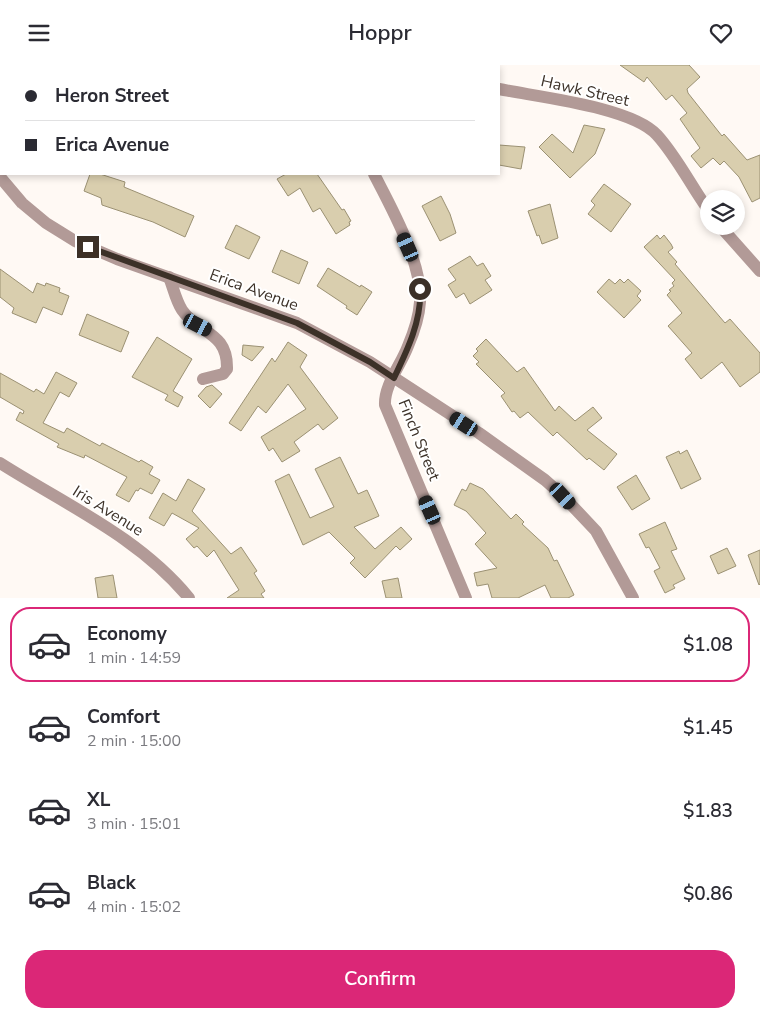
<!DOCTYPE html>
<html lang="en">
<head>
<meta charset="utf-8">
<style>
	:root { --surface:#fff; --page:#f2f2f3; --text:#2b2b33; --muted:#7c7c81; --line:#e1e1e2; --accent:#db2777 }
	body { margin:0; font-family:"Nunito Sans",sans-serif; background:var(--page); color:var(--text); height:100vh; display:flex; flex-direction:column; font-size:19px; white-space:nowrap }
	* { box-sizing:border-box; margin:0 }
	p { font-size:16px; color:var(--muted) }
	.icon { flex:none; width:28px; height:28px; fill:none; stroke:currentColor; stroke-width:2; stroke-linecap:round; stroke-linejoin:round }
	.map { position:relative; height:533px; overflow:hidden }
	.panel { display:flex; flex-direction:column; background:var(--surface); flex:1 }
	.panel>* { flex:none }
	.banner { position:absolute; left:0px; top:0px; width:500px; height:110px; box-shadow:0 2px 8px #0003; display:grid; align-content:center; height:110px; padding:0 25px; background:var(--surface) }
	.tools { position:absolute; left:700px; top:125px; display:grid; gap:10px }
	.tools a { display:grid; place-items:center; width:45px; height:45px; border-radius:50%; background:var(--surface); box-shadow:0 2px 8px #0003; font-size:25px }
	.end { position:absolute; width:22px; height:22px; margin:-11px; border:6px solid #3c3128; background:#fff; box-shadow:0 0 0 2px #fff }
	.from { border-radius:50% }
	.car { position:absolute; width:15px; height:30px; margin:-15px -8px; border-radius:6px; box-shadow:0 0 4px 1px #0007; background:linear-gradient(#222 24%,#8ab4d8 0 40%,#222 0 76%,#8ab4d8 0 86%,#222 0) }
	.banner b { display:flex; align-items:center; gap:18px; height:48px; font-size:19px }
	.banner b+b { border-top:1px solid var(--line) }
	.banner i { width:12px; height:12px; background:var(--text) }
	ul { padding:9px 0 0; list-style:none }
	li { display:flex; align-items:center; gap:15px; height:75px; margin:0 10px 8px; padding:0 15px; border:2px solid transparent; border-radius:20px }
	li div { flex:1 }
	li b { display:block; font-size:19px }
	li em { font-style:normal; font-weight:600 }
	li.on { border-color:var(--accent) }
	li>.icon { width:45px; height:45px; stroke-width:1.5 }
	.button { display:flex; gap:10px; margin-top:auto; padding:10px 25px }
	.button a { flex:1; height:58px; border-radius:20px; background:var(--accent); color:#fff; font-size:20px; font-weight:600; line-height:58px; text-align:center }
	header { display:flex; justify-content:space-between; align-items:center; height:65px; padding:0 25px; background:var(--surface); font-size:22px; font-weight:600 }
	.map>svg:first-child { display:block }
	.building { fill:#d9ceae; stroke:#9b9173 }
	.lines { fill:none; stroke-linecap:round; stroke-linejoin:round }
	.minor { stroke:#b29a97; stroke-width:12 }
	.tertiary { stroke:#b29a97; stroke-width:12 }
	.route { stroke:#3c3128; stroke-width:6 }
	.labels { text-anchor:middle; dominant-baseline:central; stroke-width:4; stroke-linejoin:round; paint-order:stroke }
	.street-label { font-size:16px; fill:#3c3128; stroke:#fff }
</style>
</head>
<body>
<header><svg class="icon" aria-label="menu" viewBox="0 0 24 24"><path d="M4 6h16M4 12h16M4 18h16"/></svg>Hoppr<svg class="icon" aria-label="heart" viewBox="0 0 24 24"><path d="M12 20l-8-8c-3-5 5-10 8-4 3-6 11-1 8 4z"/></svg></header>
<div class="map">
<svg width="760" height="533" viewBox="0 0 760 533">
	<rect width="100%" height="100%" fill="#fff9f4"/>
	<path class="building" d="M620 0H689L700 12 687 24 688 28 722 71 724 69 747 95 760 90V133L752 137 739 112 724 96 720 100 713 93 701 103 691 91 700 83 680 54 687 48 672 30 666 35 647 12 644 17Z
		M584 60 605 64 595 89 570 113 539 82 552 69 573 88Z
		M499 80 525 82 521 104 499 100Z
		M90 109H100L125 117 124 122 194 151 185 172 153 157 102 140 101 133 84 126Z
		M286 109H317L342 145 344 144 351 156 349 157 350 160 336 169 320 143 313 147 300 123 288 131 277 114Z
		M604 119 631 139 611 167 588 149 595 140 591 136Z
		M441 131 450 149 456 168 440 176 422 141Z
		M550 139 558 173 542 179 539 170 537 171 528 146Z
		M236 160 260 172 249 194 225 183Z
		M657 170 660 174 664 170 671 179 673 183 668 187 677 197 675 199 725 258 730 254 760 288V307L740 322 722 297 701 314 685 294 692 288 668 261 682 248 667 230 671 226 669 225 674 221 672 218 675 215 644 182Z
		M281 185 308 197 299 219 272 207Z
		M470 191 477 201 483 198 491 211 485 215 492 225 470 239 464 228 456 233 448 220 456 215 448 204Z
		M328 203 360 222 361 220 372 227 357 250 346 243 347 241 317 221Z
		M0 204 33 228 37 218 45 221 46 218 60 223 59 227 69 231 62 250 43 242 36 258 12 248 14 243 0 232Z
		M609 214 615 219 620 214 624 218 628 214 641 226 637 231 641 235 624 253 597 227Z
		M87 249 129 267 121 287 79 270Z
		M157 272 192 294 173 326 183 332 178 342 165 335 168 330 132 312Z
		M486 274 517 307 524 302 555 346 559 341 575 356 593 342 602 353 587 365 617 389 604 405 589 393 587 395 557 367 553 371 528 347 520 353 514 346 512 347 501 331 505 328 476 299 479 297 473 291 478 286 476 284Z
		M288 277 307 290 300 302 338 353 323 365 318 359 294 377 300 386 282 397 273 383 269 386 261 372 306 344 288 319 266 348 258 341 241 366 229 358 272 293 275 297Z
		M243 280 264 282 252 296 242 290Z
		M56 307 77 318 69 332 60 327 43 358 64 368 67 363 100 381 102 378 139 397 141 395 153 402 149 409 160 415 152 429 140 423 138 426 136 425 129 437 116 430 127 412 85 390 84 393 57 382 59 379 16 355 20 347 23 349 24 346 0 332V308L34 327 36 324 44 329Z
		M212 320 222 329 210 343 198 331 206 322Z
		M687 385 701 414 681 424 666 392 679 386 680 389Z
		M340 392 358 429 367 425 379 451 354 462 375 484 401 462 412 474 400 485 396 481 365 513 350 498 355 493 329 467 303 480 275 416 289 409 310 453 334 442 315 404Z
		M636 410 650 434 632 445 617 422Z
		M188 414 205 424 192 446 231 489 241 482 257 506 254 508 265 526 261 529 264 533H227L239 525 214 485 207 492 197 481 194 483 186 474 199 463 172 448 164 461 149 453 163 428 176 436Z
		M470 418 483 424 511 454 516 449 524 457 522 459 548 483 554 496 557 495 574 530 568 533H551L545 520 518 533H492L488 519 477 521 474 508 497 503 475 479 486 468 466 446 454 440 462 424 466 426Z
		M665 457 677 484 671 486 685 514 673 520 675 523 665 528 654 506 660 503 649 482 646 483 639 469Z
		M727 483 736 501 718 509 710 491Z
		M760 485V519L759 520 748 490Z
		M113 510 117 533H98L95 513Z
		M398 513 402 533H386L382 516Z"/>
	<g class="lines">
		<path class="minor" d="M317 0 318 1
			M377 0 384 1
			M499 24C538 32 632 42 657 70 677 92 691 121 709 146
			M374 109C391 142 423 199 420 237 419 252 414 267 408 281 401 300 384 320 385 340L466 533
			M720 161 760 206
			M169 212C173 222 176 236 182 245 198 269 228 266 227 304L223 309 203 314
			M0 398C66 440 139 472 189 533"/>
		<path class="tertiary" d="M0 112 22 138 46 158 75 176 117 194 297 258 370 297 479 368 545 415 563 431 596 466 633 533"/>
	</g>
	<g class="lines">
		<path class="route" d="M88 182 297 258 370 297 394 313C407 286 422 255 420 224"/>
	</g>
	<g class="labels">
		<g class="street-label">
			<text transform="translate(585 26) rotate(13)">Hawk Street</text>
			<text transform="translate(254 225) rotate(20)">Erica Avenue</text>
			<text transform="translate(419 375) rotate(68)">Finch Street</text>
			<text transform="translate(108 446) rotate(32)">Iris Avenue</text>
		</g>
	</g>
</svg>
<div class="tools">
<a><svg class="icon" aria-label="layers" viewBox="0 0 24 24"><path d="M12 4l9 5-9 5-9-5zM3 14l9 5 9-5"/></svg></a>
</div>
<i class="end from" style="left:420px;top:224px"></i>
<i class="end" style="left:88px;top:182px"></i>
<i class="car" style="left:408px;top:182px;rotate:336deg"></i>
<i class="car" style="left:198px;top:260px;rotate:117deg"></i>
<i class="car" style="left:464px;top:359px;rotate:303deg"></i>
<i class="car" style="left:563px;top:431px;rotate:137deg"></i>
<i class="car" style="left:430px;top:445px;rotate:336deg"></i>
<div class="banner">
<b><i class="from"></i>Heron Street</b>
<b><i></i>Erica Avenue</b>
</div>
</div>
<section class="panel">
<ul>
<li class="on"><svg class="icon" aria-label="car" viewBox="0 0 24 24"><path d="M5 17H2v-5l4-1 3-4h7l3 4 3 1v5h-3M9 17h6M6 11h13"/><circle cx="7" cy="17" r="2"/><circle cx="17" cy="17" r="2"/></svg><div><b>Economy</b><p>1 min · 14:59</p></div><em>$1.08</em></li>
<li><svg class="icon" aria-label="car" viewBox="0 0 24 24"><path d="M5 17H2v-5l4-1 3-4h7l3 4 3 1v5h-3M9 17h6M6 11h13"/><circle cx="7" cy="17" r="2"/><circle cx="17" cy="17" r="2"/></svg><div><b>Comfort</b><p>2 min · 15:00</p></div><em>$1.45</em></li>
<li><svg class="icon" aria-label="car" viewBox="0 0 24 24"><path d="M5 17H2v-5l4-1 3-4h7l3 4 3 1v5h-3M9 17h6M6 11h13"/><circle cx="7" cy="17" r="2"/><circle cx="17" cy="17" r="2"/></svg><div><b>XL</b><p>3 min · 15:01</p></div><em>$1.83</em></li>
<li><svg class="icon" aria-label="car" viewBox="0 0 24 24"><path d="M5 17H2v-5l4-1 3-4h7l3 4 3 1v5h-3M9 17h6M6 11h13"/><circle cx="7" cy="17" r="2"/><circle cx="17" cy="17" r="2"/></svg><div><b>Black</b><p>4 min · 15:02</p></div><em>$0.86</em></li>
</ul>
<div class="button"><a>Confirm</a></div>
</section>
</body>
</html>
